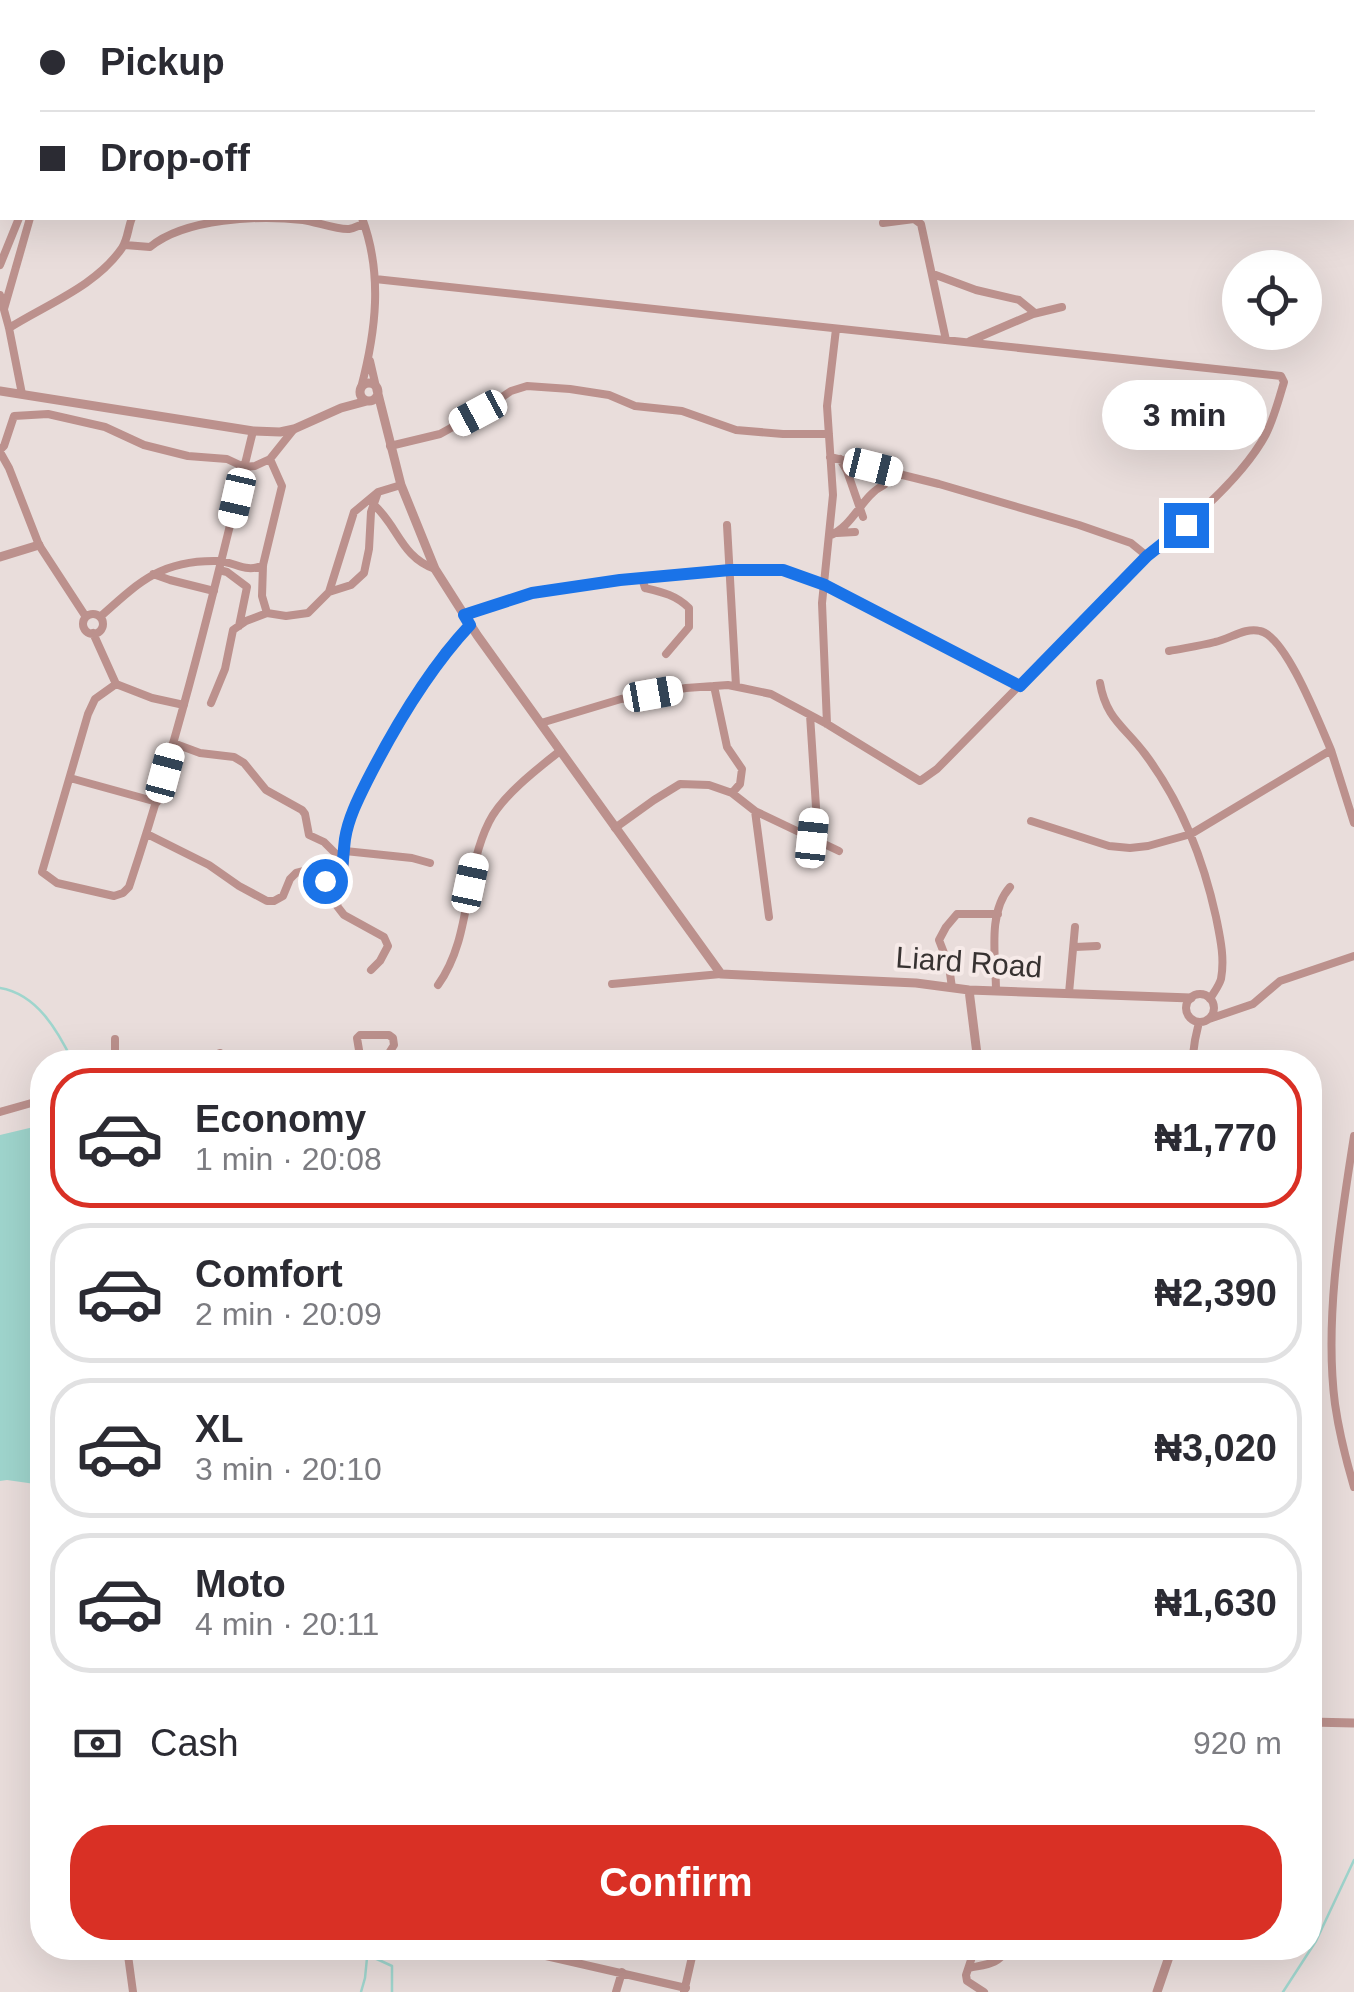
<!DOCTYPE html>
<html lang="en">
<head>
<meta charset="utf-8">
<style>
	:root { --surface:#fff; --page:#f7f7f7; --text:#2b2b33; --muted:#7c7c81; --line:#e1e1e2; --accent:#d93025 }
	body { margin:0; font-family:Arial,sans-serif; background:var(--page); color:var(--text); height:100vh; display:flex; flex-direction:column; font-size:38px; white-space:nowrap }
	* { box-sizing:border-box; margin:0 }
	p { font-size:32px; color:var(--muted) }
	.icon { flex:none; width:55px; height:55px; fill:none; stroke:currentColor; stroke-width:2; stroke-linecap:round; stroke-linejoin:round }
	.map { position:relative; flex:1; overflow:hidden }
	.panel { position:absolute; left:30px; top:1050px; width:1292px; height:910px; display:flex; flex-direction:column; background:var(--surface); border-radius:40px; box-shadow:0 10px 40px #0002 }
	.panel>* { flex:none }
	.top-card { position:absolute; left:0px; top:0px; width:1355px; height:220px; box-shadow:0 10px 40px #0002; display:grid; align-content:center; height:220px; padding:0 40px; background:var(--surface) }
	.buttons { position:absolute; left:1222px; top:250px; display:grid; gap:20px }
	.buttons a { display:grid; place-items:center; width:100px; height:100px; border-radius:50%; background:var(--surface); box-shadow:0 10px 40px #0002; font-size:50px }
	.end { position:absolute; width:45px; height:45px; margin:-22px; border:12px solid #1a73e8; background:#fff; box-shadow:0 0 0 5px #fff }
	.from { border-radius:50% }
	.bubble { position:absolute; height:70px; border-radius:35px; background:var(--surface); box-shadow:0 10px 40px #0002; font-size:32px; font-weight:700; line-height:70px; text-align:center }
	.car { position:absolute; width:30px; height:60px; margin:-30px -15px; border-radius:12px; box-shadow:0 0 8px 2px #0007; background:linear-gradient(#fff 24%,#345 0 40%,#fff 0 76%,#345 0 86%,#fff 0) }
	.top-card b { display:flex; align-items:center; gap:35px; height:95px; font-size:38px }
	.top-card b+b { border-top:2px solid var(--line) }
	.top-card i { width:25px; height:25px; background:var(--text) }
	ul { padding:18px 0 0; list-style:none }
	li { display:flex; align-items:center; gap:30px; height:140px; margin:0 20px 15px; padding:0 20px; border:5px solid var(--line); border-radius:40px }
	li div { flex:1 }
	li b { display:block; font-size:38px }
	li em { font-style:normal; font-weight:700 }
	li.on { border-color:var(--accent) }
	li>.icon { width:90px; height:90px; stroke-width:1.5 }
	.pay { display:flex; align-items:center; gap:25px; height:110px; padding:0 40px; font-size:38px }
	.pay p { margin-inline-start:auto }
	.button { display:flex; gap:20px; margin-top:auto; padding:20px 40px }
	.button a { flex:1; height:115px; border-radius:40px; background:var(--accent); color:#fff; font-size:40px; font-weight:700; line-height:115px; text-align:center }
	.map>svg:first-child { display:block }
	.water { fill:#9fd5cd }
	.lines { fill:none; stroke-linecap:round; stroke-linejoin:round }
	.stream { stroke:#9fd5cd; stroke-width:2.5 }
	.minor { stroke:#bc918d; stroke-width:8 }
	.tertiary { stroke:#bc918d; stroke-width:9 }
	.route { stroke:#1a73e8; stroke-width:12 }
	.labels { text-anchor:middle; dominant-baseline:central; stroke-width:8; stroke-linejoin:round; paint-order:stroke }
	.street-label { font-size:30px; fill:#373231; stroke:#f6eae8 }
</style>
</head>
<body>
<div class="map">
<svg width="1354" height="1992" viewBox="0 0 1354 1992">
	<rect width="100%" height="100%" fill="#e9dddb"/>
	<path class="water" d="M42 1125V1485L7 1480 0 1481V1135Z"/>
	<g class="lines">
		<path class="stream" d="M0 988C37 994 58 1031 73 1062
			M368 1955 392 1966V1992
			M361 1992 365 1978 368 1948
			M1283 1992 1316 1941 1354 1860"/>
		<path class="minor" d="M85 0 90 2
			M343 0 344 2
			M625 0V2
			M716 0 717 2
			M1352 125H1354
			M0 214 2 213
			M883 223 914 219 921 224 946 340
			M125 245 150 247C185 218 259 215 303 220 316 222 338 230 349 229 355 228 359 225 364 224
			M0 265 19 218
			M933 274 976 290 1019 300 1035 313
			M375 279 1281 376 1284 382C1279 399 1274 418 1266 434 1242 479 1187 525 1147 556
			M0 295 9 328 22 394
			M4 309 30 218
			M9 328C47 304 96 286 122 248 128 239 128 227 132 218
			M970 341 1033 314 1062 307
			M370 361 376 387
			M361 388C376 331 383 274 362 218
			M390 446 440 434 478 413 511 391 527 386 570 389 609 395 635 406 682 411 736 430 783 434H829
			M0 450 4 446 14 416 48 414 105 427 144 445 188 456 227 459 244 467 255 466 270 459 294 429
			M0 452 9 468 39 545 86 617
			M270 459 282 486 263 565 262 596 267 613 286 616 308 613 329 592 354 512 378 492 401 485
			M840 459 847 471 863 517
			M374 505C398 526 401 557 435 569
			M727 525 736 686
			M837 533 855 532
			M829 536C855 525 861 496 884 485
			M219 570 227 572 247 587 239 626
			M153 574 170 580 214 591
			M642 578 645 588C662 592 676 595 689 608V627L666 654
			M329 592 351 585 364 573 369 549 371 512 377 495
			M83 624a10 10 0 1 1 20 0a10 10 0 1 1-20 0Z
			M464 615 532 593 621 580 730 570H783L825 585 1020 686
			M100 617C139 582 161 560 217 561 234 561 246 574 263 565
			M93 633 116 684 152 698 184 705
			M1169 651C1184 648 1200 646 1215 642 1230 639 1245 627 1260 631 1286 636 1320 725 1331 750
			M1100 683C1106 719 1125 727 1145 754 1181 802 1203 858 1216 917 1220 937 1225 958 1221 979 1219 986 1214 992 1210 999
			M116 684 95 699 88 714 42 872 57 883 114 896 123 893 129 887C179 737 216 584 253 431
			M714 686 727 747 742 769 740 784 732 793
			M211 703 225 669 233 630 246 621 267 613
			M810 715 816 807 812 838
			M541 723 621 699 686 688 728 685 771 694 827 724 920 781 937 769 1147 556 1131 543 1079 525 939 484 830 457
			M827 724 822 603 833 495 827 406 836 329
			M173 743 200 753 234 757 244 763 266 790 302 810 305 814 309 835 324 842 343 861
			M70 778 157 802
			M755 811 769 917
			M1031 821 1109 846 1130 848 1148 846 1191 834 1331 750 1354 823
			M615 828 654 800 680 784 709 785 732 793 755 811 839 851
			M147 834 209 865 239 886 267 901H274L283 896 290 879 296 873 304 871H311L325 881 339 886
			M345 851 412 858 430 863
			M1075 947 1097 946
			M371 970 380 961 388 946 384 937 344 915 337 906 345 863V839L356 803 383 749 426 681 446 650 470 625
			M612 984 721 974
			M438 985C472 938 463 874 489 822 502 796 537 769 560 751
			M952 988 949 966 939 940 946 927 957 914H998
			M996 991C996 958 987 913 1010 887
			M1069 993 1075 927
			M1186 1008a14 14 0 1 1 28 0a14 14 0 1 1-28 0Z
			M1209 1019 1253 1004 1280 981 1354 956
			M115 1039V1062
			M220 1053 221 1062
			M361 1062 357 1038 360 1035H389L393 1038 394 1045 389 1053 376 1062
			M1192 1062 1195 1040 1199 1022
			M0 1112 42 1100
			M1354 1136C1341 1220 1324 1319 1335 1404 1339 1432 1346 1460 1354 1487
			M127 1948 133 1992
			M511 1948 686 1988
			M951 1948 972 1955
			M975 1948 966 1975 967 1981 984 1992
			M969 1968C988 1964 997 1965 1009 1948
			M616 1992 622 1972
			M684 1992 694 1948"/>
		<path class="tertiary" d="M360 392a9 9 0 1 1 18 0a9 9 0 1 1-18 0Z
			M377 390 401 485 435 569 477 635 721 974 916 983 969 990 1191 998
			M0 391 253 431 280 432 294 429 341 408 367 401
			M0 557 39 545
			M969 990 978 1062
			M1310 1722 1354 1723
			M1157 1992 1172 1948"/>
	</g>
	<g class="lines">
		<path class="route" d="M325 881 339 886C343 868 343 856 345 839 348 819 358 799 367 781 395 726 428 670 470 625L464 615 532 593 620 580 730 570H783L825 585 1020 686 1147 556 1186 525"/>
	</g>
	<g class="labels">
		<g class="street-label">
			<text transform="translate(969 962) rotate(4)">Liard Road</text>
		</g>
	</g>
</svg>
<div class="buttons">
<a><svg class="icon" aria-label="locate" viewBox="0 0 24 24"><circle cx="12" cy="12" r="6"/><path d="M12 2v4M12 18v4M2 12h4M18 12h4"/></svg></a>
</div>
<i class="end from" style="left:325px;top:881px"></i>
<i class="end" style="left:1186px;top:525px"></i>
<div class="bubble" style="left:1102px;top:380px;width:165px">3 min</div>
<i class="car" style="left:478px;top:413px;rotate:242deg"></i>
<i class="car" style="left:873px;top:467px;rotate:104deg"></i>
<i class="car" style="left:237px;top:498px;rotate:193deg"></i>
<i class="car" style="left:653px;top:694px;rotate:80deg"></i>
<i class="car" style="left:165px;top:773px;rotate:15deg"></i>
<i class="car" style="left:812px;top:838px;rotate:6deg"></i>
<i class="car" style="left:470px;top:883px;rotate:12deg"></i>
<div class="top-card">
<b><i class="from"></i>Pickup</b>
<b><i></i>Drop-off</b>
</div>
<section class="panel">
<ul>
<li class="on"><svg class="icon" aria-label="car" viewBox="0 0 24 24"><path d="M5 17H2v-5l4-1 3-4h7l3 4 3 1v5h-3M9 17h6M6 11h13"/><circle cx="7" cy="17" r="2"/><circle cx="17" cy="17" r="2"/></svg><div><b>Economy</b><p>1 min · 20:08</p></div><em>₦1,770</em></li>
<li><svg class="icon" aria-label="car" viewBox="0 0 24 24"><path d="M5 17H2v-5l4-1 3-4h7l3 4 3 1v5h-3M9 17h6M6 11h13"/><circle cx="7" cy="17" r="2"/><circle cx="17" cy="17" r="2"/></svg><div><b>Comfort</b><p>2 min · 20:09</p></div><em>₦2,390</em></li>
<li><svg class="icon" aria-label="car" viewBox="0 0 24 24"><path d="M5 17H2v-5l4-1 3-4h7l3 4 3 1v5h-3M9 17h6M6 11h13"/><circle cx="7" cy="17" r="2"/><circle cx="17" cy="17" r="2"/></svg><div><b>XL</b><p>3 min · 20:10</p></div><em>₦3,020</em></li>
<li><svg class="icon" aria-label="car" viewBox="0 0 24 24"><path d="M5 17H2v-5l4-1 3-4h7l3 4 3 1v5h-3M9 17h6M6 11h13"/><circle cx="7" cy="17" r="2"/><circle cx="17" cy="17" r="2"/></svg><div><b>Moto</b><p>4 min · 20:11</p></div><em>₦1,630</em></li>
</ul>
<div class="pay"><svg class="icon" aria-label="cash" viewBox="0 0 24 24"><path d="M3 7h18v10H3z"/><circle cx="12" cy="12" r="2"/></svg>Cash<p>920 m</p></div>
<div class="button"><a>Confirm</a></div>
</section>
</div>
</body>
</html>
